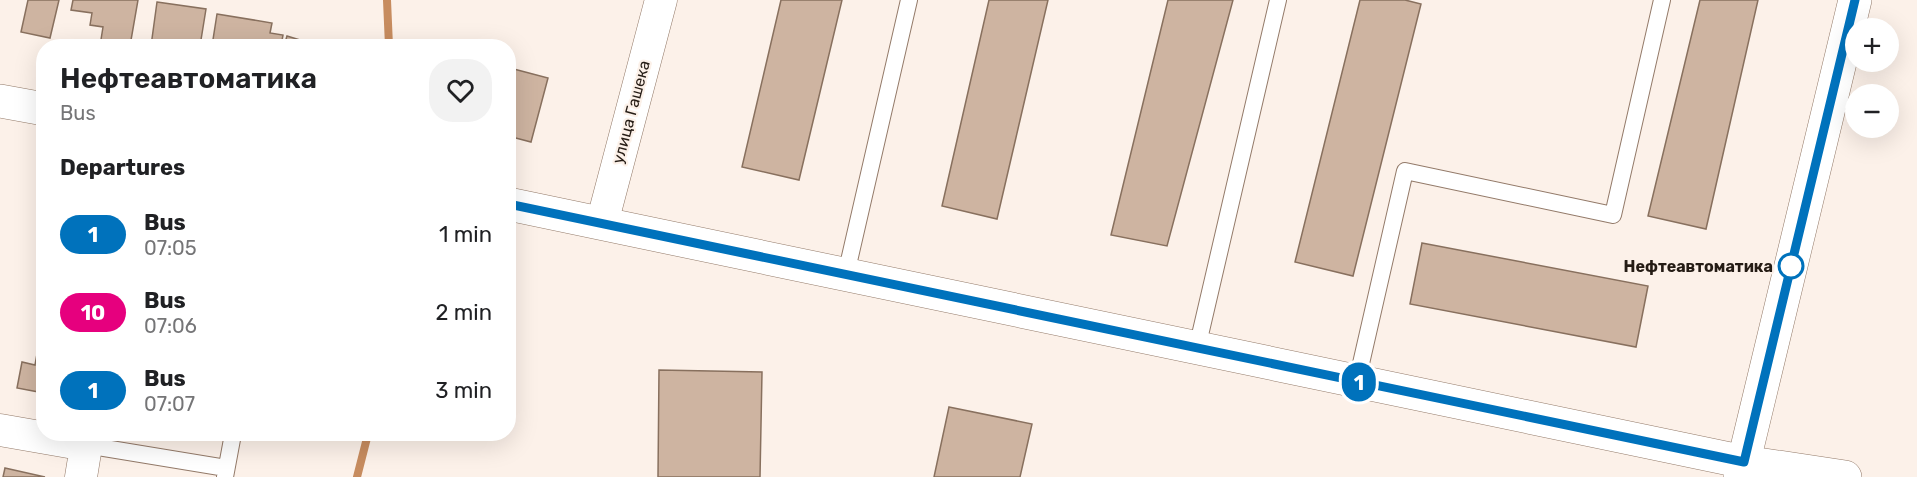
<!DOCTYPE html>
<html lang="en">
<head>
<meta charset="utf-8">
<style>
  body { margin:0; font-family:Rubik,sans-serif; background:#f2f2f2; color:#202124; height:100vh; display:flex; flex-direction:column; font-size:22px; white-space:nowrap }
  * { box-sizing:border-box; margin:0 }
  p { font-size:20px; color:#757577 }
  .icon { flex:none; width:33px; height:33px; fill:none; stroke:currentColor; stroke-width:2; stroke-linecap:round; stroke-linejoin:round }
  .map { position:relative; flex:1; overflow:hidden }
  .details { position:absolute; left:36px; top:39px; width:480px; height:402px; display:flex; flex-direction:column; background:#fff; border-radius:24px; box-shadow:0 6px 24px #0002 }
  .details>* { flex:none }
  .badge { padding:0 12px; border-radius:20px; font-size:21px; line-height:39px }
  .buttons { position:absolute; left:1845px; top:18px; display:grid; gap:12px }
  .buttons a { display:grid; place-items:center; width:54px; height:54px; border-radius:50%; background:#fff; box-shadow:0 6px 24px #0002; font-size:30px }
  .map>.badge { position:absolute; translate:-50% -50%; box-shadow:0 0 0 3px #fff }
  h2 { padding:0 24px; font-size:22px; line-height:54px }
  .round { display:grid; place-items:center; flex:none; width:63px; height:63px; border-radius:24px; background:#f2f2f2 }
  .head { display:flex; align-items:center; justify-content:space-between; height:102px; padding:0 24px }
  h1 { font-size:28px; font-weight:600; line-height:45px }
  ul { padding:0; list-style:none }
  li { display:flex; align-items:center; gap:18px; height:78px; padding:0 24px }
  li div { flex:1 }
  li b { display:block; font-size:22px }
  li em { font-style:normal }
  li .badge { min-width:66px; font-weight:700; text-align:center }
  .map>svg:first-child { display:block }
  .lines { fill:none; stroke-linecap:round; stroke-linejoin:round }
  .stream { stroke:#c78c5f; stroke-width:8 }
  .building { fill:#ceb4a1; stroke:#88705e; stroke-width:1.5 }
  .lane-casing { stroke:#937a69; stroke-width:18 }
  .street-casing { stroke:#937a69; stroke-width:33 }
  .secondary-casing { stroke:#937a69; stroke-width:34 }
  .lane { stroke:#fff; stroke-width:16 }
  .street { stroke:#fff; stroke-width:32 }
  .secondary { stroke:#fff; stroke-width:33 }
  .line-casing { stroke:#fff; stroke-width:14 }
  .line { stroke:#0072bc; stroke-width:9 }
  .stop-dot { fill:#fff; stroke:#0072bc; stroke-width:3 }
  .labels { text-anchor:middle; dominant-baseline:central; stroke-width:4.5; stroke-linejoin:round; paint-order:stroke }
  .street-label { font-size:16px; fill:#251c15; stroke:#fcf1e9 }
  .stop-label { font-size:16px; font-weight:bold; fill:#251c15; stroke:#fcf1e9; text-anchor:end }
</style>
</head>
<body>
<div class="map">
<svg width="1917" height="477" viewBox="0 0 1917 477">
  <rect width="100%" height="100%" fill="#fcf1e9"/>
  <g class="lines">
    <!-- stream -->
    <path class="stream" d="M387,0L389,46
      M357,477L368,434"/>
  </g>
  <!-- building -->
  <path class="building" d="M28,0H59L50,38L21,32Z
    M73,0H138L130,46H100L103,27L90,25L92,13L71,10Z
    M781,0H842L799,180L742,167Z
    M989,0H1048L997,219L942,206Z
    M1168,0H1233L1167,246L1111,235Z
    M1360,0H1405L1421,4L1353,276L1295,262Z
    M1700,0H1758L1706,229L1648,216Z
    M157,2L206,9L200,46H151Z
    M217,14L272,23L270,33L283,35L281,46H212Z
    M287,36L313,44L312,46H284Z
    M510,68L548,78L531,142L508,136Z
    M1422,243L1648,286L1636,347L1410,304Z
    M41,332L44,333V393L17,388L22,362L35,365Z
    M659,370L762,372L760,477H658Z
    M949,407L1032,424L1020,477H934Z
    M5,468L45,477H3Z"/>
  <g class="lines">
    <defs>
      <path id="lane" d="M846,274L909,0
        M1197,348L1278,0
        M1357,381L1405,171L1613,215L1662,0
        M86,445L226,468
        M225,477L233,434"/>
      <path id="street" d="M602,223L661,0
        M0,430L86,445
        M81,477L88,434"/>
      <path id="secondary" d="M0,101L44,109
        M508,204L1744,462L1845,477
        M1740,477L1855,0"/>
    </defs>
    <!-- lane casing -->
    <use href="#lane" class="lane-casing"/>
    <!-- street casing -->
    <use href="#street" class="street-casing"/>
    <!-- secondary casing -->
    <use href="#secondary" class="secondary-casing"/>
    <!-- lane -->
    <use href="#lane" class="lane"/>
    <!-- street -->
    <use href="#street" class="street"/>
    <!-- secondary -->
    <use href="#secondary" class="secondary"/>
  </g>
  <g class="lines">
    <defs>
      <path id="line" d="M508,204L1744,462L1855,0"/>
    </defs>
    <!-- line casing -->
    <use href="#line" class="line-casing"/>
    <!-- line -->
    <use href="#line" class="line"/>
  </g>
  <!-- markers -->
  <circle class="stop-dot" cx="1791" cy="266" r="12"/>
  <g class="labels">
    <!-- street labels -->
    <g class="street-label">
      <text transform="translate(631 112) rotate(-75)">улица Гашека</text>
    </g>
    <!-- stop labels -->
    <g class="stop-label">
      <text x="1773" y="266">Нефтеавтоматика</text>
    </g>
  </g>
</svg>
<div class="buttons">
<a>+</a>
<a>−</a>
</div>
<b class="badge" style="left:1359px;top:382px;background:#0072bc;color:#fff">1</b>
<section class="details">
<div class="head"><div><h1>Нефтеавтоматика</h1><p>Bus</p></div><a class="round"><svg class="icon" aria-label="heart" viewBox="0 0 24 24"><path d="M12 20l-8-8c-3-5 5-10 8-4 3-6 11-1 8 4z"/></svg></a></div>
<h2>Departures</h2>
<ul>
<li><span class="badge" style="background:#0072bc;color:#fff">1</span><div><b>Bus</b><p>07:05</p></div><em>1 min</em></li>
<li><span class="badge" style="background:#e6007e;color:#fff">10</span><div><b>Bus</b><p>07:06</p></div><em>2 min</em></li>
<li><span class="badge" style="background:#0072bc;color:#fff">1</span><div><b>Bus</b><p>07:07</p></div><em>3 min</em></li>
</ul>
</section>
</div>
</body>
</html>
